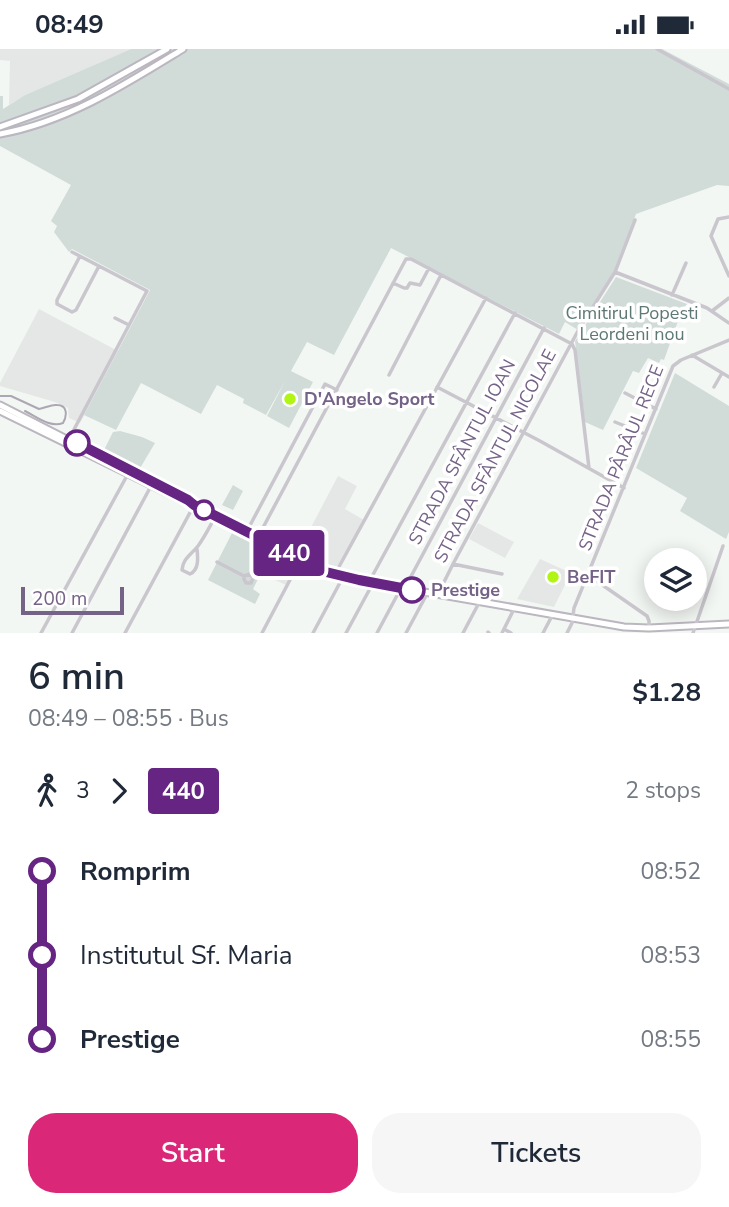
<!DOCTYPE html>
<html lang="en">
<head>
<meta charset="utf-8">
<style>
  body { margin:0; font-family:"Nunito Sans",sans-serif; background:#f6f6f7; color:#1f2937; height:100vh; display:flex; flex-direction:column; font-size:26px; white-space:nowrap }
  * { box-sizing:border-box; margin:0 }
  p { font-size:23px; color:#747a83 }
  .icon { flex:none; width:38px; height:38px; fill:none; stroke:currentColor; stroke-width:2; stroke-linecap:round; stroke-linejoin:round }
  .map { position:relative; height:584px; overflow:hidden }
  .sheet { display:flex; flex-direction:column; background:#fff; flex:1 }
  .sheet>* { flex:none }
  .badge { padding:0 14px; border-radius:5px; font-size:24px; line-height:46px }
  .buttons { position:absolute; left:644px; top:499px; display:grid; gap:14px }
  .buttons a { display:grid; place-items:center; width:63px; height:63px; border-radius:50%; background:#fff; box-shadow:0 4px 18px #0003; font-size:35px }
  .scale { position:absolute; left:21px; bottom:18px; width:103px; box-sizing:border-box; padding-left:7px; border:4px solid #756287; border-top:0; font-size:19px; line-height:24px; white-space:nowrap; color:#756287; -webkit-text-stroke:5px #fff; paint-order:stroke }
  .map>.badge { position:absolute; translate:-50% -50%; box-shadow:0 0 0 4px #fff }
  .legs { display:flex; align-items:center; gap:10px; height:77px; padding:0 28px; font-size:23px }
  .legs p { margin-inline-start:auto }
  .overview { display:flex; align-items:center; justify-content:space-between; height:119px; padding:0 28px }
  h1 { font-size:38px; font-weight:600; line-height:52px }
  .button { display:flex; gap:14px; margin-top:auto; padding:14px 28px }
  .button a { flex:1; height:80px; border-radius:28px; background:#db2777; color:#fff; font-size:28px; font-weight:600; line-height:80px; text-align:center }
  .button a+a { background:#f6f6f7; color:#1f2937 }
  ul { padding:0 28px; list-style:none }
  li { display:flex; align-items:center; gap:24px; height:84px; font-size:26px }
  li i { display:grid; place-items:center; width:10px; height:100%; margin:0 9px; background:currentColor }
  li i::after { content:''; width:18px; height:18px; margin:-9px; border:5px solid; border-radius:50%; background:#fff }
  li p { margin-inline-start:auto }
  li:first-child i { background:linear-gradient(#0000 50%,currentColor 0) }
  li:last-child i { background:linear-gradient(currentColor 50%,#0000 0) }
  .status { display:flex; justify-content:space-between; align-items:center; height:49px; padding:0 35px; background:#fff; direction:ltr }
  .status svg { height:19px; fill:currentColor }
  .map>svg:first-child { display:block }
  .built { fill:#e5e7e6 }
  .green { fill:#d1dcd9 }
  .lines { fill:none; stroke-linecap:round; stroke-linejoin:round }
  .major-casing { stroke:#bbb6bf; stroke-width:9 }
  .minor { stroke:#cac6cd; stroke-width:3.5 }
  .major { stroke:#fff; stroke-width:5 }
  .tram { stroke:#ada7b3; stroke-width:2 }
  .line-1-casing { stroke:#fff; stroke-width:16 }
  .line-1 { stroke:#662483; stroke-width:10 }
  .poi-dot { fill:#b1f514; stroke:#fff; stroke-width:2.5 }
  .stop-1-dot { fill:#fff; stroke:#662483; stroke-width:3.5 }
  .labels { text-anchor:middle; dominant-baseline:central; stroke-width:7; stroke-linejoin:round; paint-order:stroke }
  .park-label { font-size:18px; fill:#5e7975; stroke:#fff }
  .poi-label { font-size:18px; font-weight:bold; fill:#756287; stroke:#fff; text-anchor:start }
  .street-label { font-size:18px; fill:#756287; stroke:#fff }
  .stop-label { font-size:18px; font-weight:bold; fill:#756287; stroke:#fff; text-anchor:start }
</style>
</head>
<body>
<div class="status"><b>08:49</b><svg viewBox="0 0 49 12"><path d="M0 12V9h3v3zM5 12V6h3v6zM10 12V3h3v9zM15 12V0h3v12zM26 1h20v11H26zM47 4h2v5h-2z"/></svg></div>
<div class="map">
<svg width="729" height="584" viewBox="0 0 729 584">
  <rect width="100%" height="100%" fill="#f3f7f3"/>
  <!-- built -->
  <path class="built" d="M0,0H131L25,46L9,56L10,12L0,11Z
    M39,260L118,302L80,374L69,369L68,359L55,353L0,337V334Z
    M338,427L357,437L345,460L364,471L335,521L299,501Z
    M478,474L514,493L505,509L469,490Z
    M286,509L297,514L286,536L275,531Z
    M540,510L571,524L554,558L517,550Z"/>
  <!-- green -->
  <path class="green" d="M131,0H662L729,35V137L717,136L636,165L613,224L578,281L565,273L559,285L391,199L334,306L307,293L291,322L313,333L289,379L267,367L285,332L266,366L243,354L244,350L217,336L201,365L141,334L116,381L84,366L150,241L72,200L69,203L54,183L57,177L51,172L71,136L0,97V47H3V60L25,46Z
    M616,228L687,255L682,261L664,311L661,310L659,314L648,309L639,324L633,322L603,381L585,373L575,292Z
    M675,324L729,357V483L726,490L680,462L687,449L636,419Z
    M120,382L142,388L155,394L139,421L104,404V401L113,383Z
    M233,436L243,442L233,461L222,456Z
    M233,482L281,506L268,529L260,526L253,540L260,545L255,555L208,531Z"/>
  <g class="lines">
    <defs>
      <path id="major" d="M0,78L78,50L167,0
        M0,85C67,73 126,35 183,0
        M0,356L190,453
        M0,362L330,524L373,534L624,578L649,579L729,575"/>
    </defs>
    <!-- major casing -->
    <use href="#major" class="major-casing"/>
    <!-- minor -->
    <path class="minor" d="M657,0L729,40
      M729,168L718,170L711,187L729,227
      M80,207L57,251V255L72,263L76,261L99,217
      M615,223L707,259L729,274
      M393,234L404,239H407L410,234L420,236L429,219
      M672,246L686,214
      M712,262L729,249
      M115,269L129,276
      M572,295L575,301L589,419
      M692,306L729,328
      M389,326L441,226
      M437,338L540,392L624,439
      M714,338L722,324
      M625,344L656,360
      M615,373L645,385
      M69,390L147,242L72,203
      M247,482L325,335L337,341
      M258,488L406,210H411L572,295
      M197,500C198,509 199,521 190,525L182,521C183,509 191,506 198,497C204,489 209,479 214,470
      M217,513L244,527L250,525L253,529L251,534H246L244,530V527
      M453,515L502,525
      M335,525L486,249
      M588,526L647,567L649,572V579
      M369,533L515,264
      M406,540L408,533L544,279
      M438,545L453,515L579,280L615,223L635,171
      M504,580L511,584
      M488,583L489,584
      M41,584L129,423
      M72,584L151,437
      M125,584L193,458
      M262,584L301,510
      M313,584L343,528
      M346,584L373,534
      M377,584L401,539
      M406,584L428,543
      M463,584L480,552
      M502,584L515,558
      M543,584L553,565
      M567,584L572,574L574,559L673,317L681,311L729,291
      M693,584L723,497"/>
    <!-- major -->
    <use href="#major" class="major"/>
    <!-- tram -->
    <path class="tram" d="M0,347H11L39,360C45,359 52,355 57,356C68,356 67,367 63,374
      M25,362C37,368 50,379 63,374"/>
  </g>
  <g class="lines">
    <defs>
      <path id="line-1" d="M77,394L188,451L194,456L326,523L359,531L412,541"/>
    </defs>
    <!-- line-1 casing -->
    <use href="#line-1" class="line-1-casing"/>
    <!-- line-1 -->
    <use href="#line-1" class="line-1"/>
  </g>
  <!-- markers -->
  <g class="poi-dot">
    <circle cx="290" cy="350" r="7"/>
    <circle cx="553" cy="528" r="7"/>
  </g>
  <g class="stop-1-dot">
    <circle cx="77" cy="394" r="12"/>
    <circle cx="204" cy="461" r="9"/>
    <circle cx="412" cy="541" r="12"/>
  </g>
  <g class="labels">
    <!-- park labels -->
    <g class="park-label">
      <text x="632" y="264">Cimitirul Popesti<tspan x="632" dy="21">Leordeni nou</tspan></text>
    </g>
    <!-- poi labels -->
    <g class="poi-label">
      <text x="304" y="350">D'Angelo Sport</text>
      <text x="567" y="528">BeFIT</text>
    </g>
    <!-- street labels -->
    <g class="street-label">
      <text transform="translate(462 403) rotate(-62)">STRADA SFÂNTUL IOAN</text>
      <text transform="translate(495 407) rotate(-62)">STRADA SFÂNTUL NICOLAE</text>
      <text transform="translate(621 409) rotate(-68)">STRADA PÂRÂUL RECE</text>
    </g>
    <!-- stop labels -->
    <g class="stop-label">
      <text x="431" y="541">Prestige</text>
    </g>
  </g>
</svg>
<div class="buttons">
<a><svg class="icon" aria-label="layers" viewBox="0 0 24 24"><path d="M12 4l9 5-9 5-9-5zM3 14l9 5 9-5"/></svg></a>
</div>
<div class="scale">200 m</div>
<b class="badge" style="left:289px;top:504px;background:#662483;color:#fff">440</b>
</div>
<section class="sheet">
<div class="overview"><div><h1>6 min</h1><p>08:49 – 08:55 · Bus</p></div><b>$1.28</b></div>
<div class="legs"><svg class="icon" aria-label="walk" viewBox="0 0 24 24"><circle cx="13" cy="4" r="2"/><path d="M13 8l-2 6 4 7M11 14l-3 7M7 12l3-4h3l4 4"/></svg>3<svg class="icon" aria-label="forward" viewBox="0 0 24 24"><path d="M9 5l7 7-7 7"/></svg><b class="badge" style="background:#662483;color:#fff">440</b><p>2 stops</p></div>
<ul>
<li><i style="color:#662483"></i><b>Romprim</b><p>08:52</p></li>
<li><i style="color:#662483"></i><span>Institutul Sf. Maria</span><p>08:53</p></li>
<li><i style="color:#662483"></i><b>Prestige</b><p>08:55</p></li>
</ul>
<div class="button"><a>Start</a><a>Tickets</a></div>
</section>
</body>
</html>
